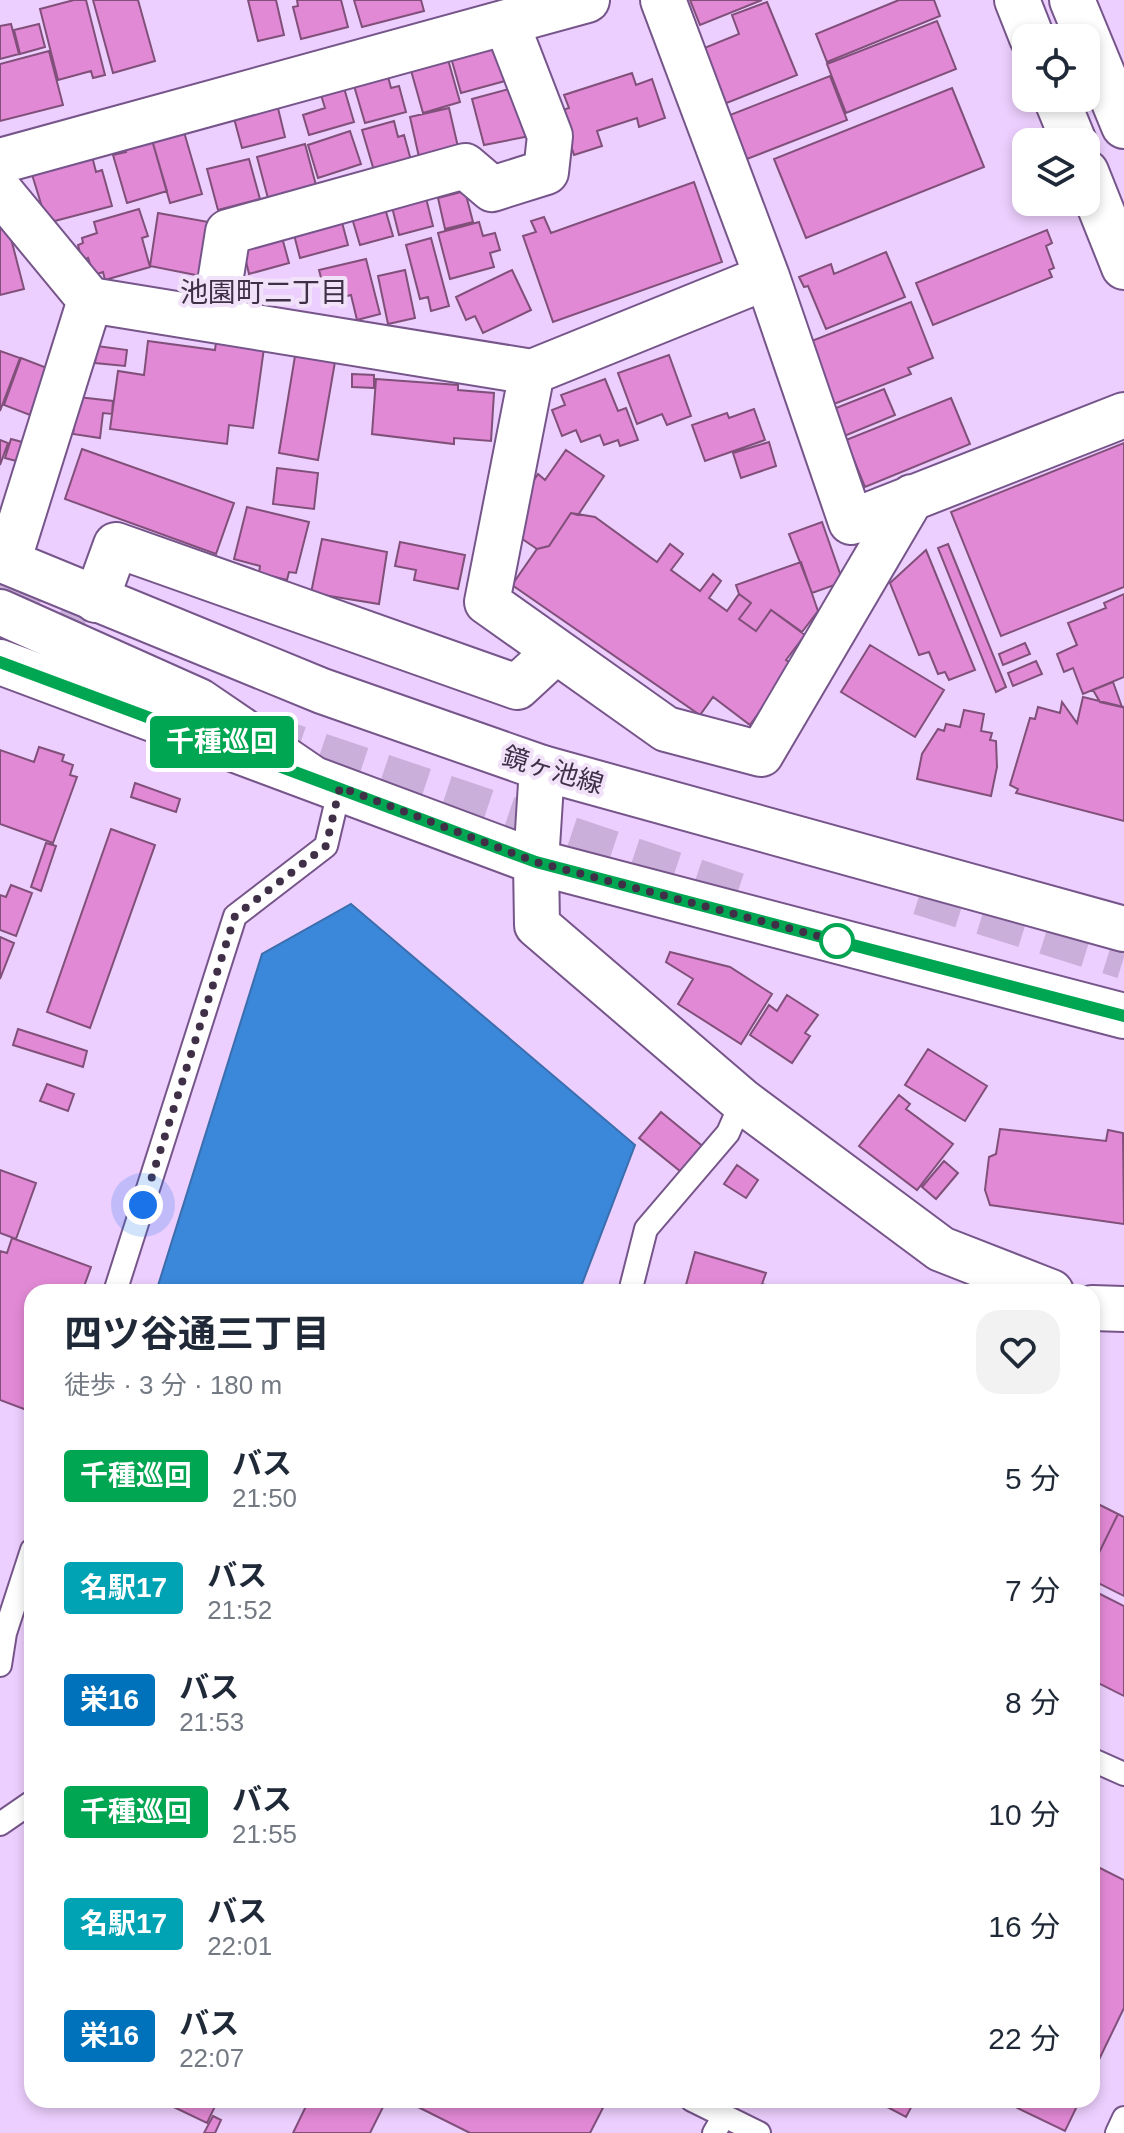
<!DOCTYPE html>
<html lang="ja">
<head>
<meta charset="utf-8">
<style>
  body { margin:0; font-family:Arial,"Noto Sans JP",sans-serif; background:#f2f2f3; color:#1f2937; height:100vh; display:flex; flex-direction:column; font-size:30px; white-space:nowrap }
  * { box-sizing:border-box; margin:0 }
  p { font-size:26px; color:#747a83 }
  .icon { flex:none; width:44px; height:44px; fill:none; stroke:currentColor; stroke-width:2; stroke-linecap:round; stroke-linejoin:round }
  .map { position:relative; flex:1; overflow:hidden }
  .side { position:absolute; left:24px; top:1284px; width:1076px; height:824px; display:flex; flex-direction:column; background:#fff; border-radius:24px; box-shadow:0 4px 12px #0003 }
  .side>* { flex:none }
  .badge { padding:0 16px; border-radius:6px; font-size:28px; line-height:52px }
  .tools { position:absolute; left:1012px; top:24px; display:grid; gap:16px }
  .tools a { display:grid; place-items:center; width:88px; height:88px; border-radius:16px; background:#fff; box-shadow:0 4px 12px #0003; font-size:40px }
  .you { position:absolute; width:40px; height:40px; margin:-20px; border:6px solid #fff; border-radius:50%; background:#1a73e8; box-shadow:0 0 0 12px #1a73e833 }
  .map>.badge { position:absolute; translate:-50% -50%; box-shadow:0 0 0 4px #fff }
  .round { display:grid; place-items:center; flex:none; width:84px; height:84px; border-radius:24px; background:#f2f2f3 }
  .summary { display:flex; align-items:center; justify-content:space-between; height:136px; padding:0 40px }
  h1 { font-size:38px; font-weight:700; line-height:60px }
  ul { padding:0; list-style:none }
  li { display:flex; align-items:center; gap:24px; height:112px; padding:0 40px }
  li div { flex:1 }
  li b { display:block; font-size:30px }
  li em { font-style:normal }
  li .badge { min-width:88px; font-weight:700; text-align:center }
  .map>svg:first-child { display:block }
  .water { fill:#3b88da; stroke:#3c6eae; stroke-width:2 }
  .building { fill:#e289d5; stroke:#81507a; stroke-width:2 }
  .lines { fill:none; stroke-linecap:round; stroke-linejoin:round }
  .motorway-tunnel { stroke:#c9afda; stroke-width:44; stroke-dasharray:44 22; stroke-linecap:butt }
  .service-casing { stroke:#76558a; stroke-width:26 }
  .minor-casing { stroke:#76558a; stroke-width:48 }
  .tertiary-casing { stroke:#76558a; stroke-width:48 }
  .motorway-casing { stroke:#76558a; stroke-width:48 }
  .service { stroke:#fff; stroke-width:22 }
  .minor { stroke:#fff; stroke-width:44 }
  .tertiary { stroke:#fff; stroke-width:44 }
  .motorway { stroke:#fff; stroke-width:44 }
  .line-casing { stroke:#fff; stroke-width:18 }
  .line { stroke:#00a651; stroke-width:12 }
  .walk { stroke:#3f3048; stroke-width:8; stroke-dasharray:0 14.4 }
  .stop-dot { fill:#fff; stroke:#00a651; stroke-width:4 }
  .labels { text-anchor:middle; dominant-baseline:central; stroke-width:8; stroke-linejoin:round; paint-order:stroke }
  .street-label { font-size:26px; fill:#3f3048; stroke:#f1e2fa }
  .neighbourhood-label { font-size:28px; fill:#3f3048; stroke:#f1e2fa }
</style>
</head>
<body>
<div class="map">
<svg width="1124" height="2133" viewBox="0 0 1124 2133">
  <rect width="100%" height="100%" fill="#eccffe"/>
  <!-- water -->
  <path class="water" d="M351,904L635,1145L579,1292H156L262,954Z"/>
  <!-- building -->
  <path class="building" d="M74,0H86L105,75L93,78L91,71L58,80L40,9Z
    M93,0H138L155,61L113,73Z
    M248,0H276L284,35L258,41Z
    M297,0H341L348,27L301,39L293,7L298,6Z
    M354,0H421L424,11L362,27Z
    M690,0H762L700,25Z
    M899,0H934L940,16L827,62L816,34Z
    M767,2L797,75L719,106L697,51L739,34L732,15Z
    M937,21L956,69L846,113L827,64Z
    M11,24L19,54L0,59V26Z
    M39,24L45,47L20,54L14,30Z
    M494,42L505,81L461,93L450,54Z
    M49,51L63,105L0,121V64Z
    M447,56L460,102L423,113L410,67Z
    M386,69L391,88L399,86L406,112L365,123L352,79Z
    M632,73L636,85L652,79L665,118L639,127L637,118L597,131L602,146L574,155L560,111L569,108L564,95Z
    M830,76L847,120L747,159L730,115Z
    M344,88L354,122L309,135L303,115L325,108L321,95Z
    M513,88L530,136L484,145L472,99Z
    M952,88L984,167L806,238L774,159Z
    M276,100L285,137L242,148L232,111Z
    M449,108L458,147L419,157L410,117Z
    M394,121L398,137L404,135L412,164L375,174L362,130Z
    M350,131L361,164L318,178L308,145Z
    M184,132L202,194L170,203L152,140Z
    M122,140H152L167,191L127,203L113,155L126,152Z
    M305,144L317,189L269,202L257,157Z
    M91,152L96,172L102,170L112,206L47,223L30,168Z
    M249,159L260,199L218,210L207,169Z
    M694,182L722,262L553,322L523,236L536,232L531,221L544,217L551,233Z
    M465,191L473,222L445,229L438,198Z
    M425,194L433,226L399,235L391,203Z
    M382,198L393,236L360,245L349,208Z
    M139,209L148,236L142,238L150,267L105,280L103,272L94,275L88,258L82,261L78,245L83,243L82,238L97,233L94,222Z
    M339,211L348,245L300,258L291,223Z
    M158,213L214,223L206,277L150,266Z
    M479,222L483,236L495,233L500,250L490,253L494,267L450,279L438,233Z
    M7,223L24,289L0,295V225Z
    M280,230L289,263L249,274L241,240Z
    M1047,230L1052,243L1046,246L1054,268L1049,270L1052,277L933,325L916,283Z
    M431,238L449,306L431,311L428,297L420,299L406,245Z
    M886,252L905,297L826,329L808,286L804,287L799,277L831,264L834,274Z
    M366,259L380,314L357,320L351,295L327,301L319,270Z
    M405,270L415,318L388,324L378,276Z
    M512,270L531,310L483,333L475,316L466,320L456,297Z
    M911,302L933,358L908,368L911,374L834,404L809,342Z
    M148,341L215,350L216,342L264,348L253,428L229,425L227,444L110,429L118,371L144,375Z
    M97,346L127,350L125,366L95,363Z
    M296,350L336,356L318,460L279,453Z
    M0,351L20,358L0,411Z
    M669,355L691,416L667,425L662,414L637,424L618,373Z
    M21,358L47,368L30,415L4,405Z
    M352,374L374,375V388L352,387Z
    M376,379L458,385V390L494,393L491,441L454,438V444L372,434Z
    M605,379L618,411L626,408L638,440L620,446L618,440L604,445L600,435L581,442L576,430L562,436L552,410L565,405L561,395Z
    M884,389L895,415L842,437L831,410Z
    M78,397L113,401L112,414L103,413L100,438L73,434Z
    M951,398L970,444L865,487L846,440Z
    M754,409L765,440L705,461L692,425L727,413L729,418Z
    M11,439L26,443L20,462L5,458Z
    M0,440L8,443L0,465Z
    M769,442L776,466L741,478L733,453Z
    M1124,443V587L1001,636L951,512Z
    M82,449L234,503L216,554L65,499Z
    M566,450L604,476L578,515L571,513L549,546L537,549L515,534L521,499L538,474L545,480Z
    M277,468L318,473L314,509L273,504Z
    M247,507L309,522L296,573L289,572L287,580L259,573L260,566L234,559Z
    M571,513L595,517L657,562L670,544L683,554L671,570L700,591L713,574L721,581L709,598L727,611L739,594L751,603L739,619L756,631L771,610L805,635L786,660L793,665L750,725L713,697L700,715L512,585L537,549L549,546Z
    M822,522L843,582L812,593L789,534Z
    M322,539L387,552L379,604L311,593Z
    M400,542L465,555L458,589L414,580L416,570L395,566Z
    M948,544L1006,687L996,692L938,548Z
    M926,550L975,670L949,680L945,672L938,674L929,652L919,655L890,583Z
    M801,562L818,611L802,632L771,610L756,631L739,619L751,603L739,594L736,585Z
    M1124,594V677L1083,694L1073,668L1064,672L1057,654L1077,645L1068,623L1106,608L1104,603Z
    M1025,643L1030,654L1003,665L999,654Z
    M870,645L944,690L915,737L841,692Z
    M1036,661L1042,674L1013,686L1008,673Z
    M1113,682L1122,707L1100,702L1093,690Z
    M1083,697L1124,707V821L1016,793L1018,789L1010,785L1030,718L1035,719L1038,707L1060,713L1062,702L1077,723Z
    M964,710L984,714L981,731L992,733L990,740L996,741L997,767L991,796L917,779L922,754L938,729L944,731L946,724L960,727Z
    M39,747L64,755L62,761L73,765L70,775L77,777L53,843L0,824V750L34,762Z
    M135,783L180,799L176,812L131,797Z
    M111,829L155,845L90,1028L47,1012Z
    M46,843L56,846L41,891L31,887Z
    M11,885L32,893L16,936L0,930V895L6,897Z
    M0,937L14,943L0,979Z
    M670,952L730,967L772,994L741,1044L678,1004L693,979L666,962Z
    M787,995L818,1015L805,1033L810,1036L792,1063L750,1035L769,1005L777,1011Z
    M18,1029L87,1051L83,1067L13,1045Z
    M928,1049L987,1086L965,1121L905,1085Z
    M47,1084L74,1094L68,1111L40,1101Z
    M899,1095L910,1104L906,1109L953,1144L917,1190L859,1146Z
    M661,1112L706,1149L685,1175L639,1138Z
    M1000,1129L1106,1141L1108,1130L1123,1133L1124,1224L990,1205L985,1190L989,1157L996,1154Z
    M944,1161L958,1173L936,1199L922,1187Z
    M737,1165L758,1180L746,1198L724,1184Z
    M0,1170L36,1183L16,1239L0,1233Z
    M12,1238L91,1267L82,1292H32V1412L0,1400V1251L7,1253Z
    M695,1252L766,1273L762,1284L789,1292H684Z
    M1092,1501L1118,1514L1092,1567Z
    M1118,1514L1124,1517V1596L1092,1580V1567Z
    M1092,1590L1124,1606V1696L1092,1680Z
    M1092,1864L1124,1880V2008L1092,2074Z
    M159,2100H218L207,2123Z
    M309,2100H370L383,2107L370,2133H293Z
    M404,2100H607L590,2133H470Z
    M874,2100H915L906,2117Z
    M1001,2100H1080L1065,2131Z
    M213,2116L221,2120L215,2133H204Z"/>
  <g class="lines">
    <!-- motorway-tunnel -->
    <path class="motorway-tunnel" d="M0,585L88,616
      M257,734L753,900
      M920,893L1124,957"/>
    <defs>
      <path id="service" d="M115,1292L235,916L326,846L340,787
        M630,1292L646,1229L728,1133L742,1101
        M0,1665L5,1633L32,1550
        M1092,1765L1095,1761L1124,1774
        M0,1824L32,1802
        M692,2100L759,2133
        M714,2133L724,2116
        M1117,2133L1124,2118"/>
      <path id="minor" d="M663,0L767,277L851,522L1124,415
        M0,161L587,0
        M0,191L90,300L8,562
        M90,300L532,372L767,277
        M214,320L228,232L465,166L492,189L546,172L550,136L506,22
        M532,372L487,602L666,729L761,754L912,497
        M96,600L116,545L517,687L556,651
        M542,768L536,862L537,925L742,1101L941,1249L1051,1292
        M1092,1308L1124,1309"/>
      <path id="tertiary" d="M1017,0L1032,38
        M1072,0L1124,126
        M1056,98L1074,142
        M1086,172L1124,267
        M0,559L322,691L542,768L1124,929
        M0,662L536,862L1124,1016"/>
      <path id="motorway" d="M0,612L199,701L309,776"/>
    </defs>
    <!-- service casing -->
    <use href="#service" class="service-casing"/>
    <!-- minor casing -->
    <use href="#minor" class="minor-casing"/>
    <!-- tertiary casing -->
    <use href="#tertiary" class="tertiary-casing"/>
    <!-- motorway casing -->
    <use href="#motorway" class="motorway-casing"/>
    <!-- service -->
    <use href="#service" class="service"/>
    <!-- minor -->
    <use href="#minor" class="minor"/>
    <!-- tertiary -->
    <use href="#tertiary" class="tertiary"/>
    <!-- motorway -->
    <use href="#motorway" class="motorway"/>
  </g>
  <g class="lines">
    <defs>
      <path id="line" d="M0,662L536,862L1124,1016"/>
    </defs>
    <!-- line casing -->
    <use href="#line" class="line-casing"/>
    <!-- line -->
    <use href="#line" class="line"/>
    <!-- walk -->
    <path class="walk" d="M143,1205L235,916L326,846L340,787L536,862L849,944L837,941"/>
  </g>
  <!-- markers -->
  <circle class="stop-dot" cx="837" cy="941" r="16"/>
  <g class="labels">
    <!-- street labels -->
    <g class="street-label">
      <text transform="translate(553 770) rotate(17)">鏡ヶ池線</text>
    </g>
    <!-- neighbourhood labels -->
    <g class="neighbourhood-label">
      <text x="264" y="292">池園町二丁目</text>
    </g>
  </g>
</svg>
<div class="tools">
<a><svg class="icon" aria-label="locate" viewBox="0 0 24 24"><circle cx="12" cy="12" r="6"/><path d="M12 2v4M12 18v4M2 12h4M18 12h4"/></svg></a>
<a><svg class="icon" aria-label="layers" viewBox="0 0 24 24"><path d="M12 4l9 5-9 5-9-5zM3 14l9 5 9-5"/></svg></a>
</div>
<div class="you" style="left:143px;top:1205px"></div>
<b class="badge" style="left:222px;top:742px;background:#00a651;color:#fff">千種巡回</b>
<section class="side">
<div class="summary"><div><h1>四ツ谷通三丁目</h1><p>徒歩 · 3 分 · 180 m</p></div><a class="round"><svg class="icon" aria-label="heart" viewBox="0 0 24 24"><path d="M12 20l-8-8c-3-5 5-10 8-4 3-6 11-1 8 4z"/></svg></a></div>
<ul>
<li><span class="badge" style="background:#00a651;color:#fff">千種巡回</span><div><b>バス</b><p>21:50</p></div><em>5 分</em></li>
<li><span class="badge" style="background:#00a3b4;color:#fff">名駅17</span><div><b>バス</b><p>21:52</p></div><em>7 分</em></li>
<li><span class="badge" style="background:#0072bc;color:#fff">栄16</span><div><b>バス</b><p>21:53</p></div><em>8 分</em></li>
<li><span class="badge" style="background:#00a651;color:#fff">千種巡回</span><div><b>バス</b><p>21:55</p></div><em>10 分</em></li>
<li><span class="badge" style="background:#00a3b4;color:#fff">名駅17</span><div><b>バス</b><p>22:01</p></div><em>16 分</em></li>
<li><span class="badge" style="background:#0072bc;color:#fff">栄16</span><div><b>バス</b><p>22:07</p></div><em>22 分</em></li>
</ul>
</section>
</div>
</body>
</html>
